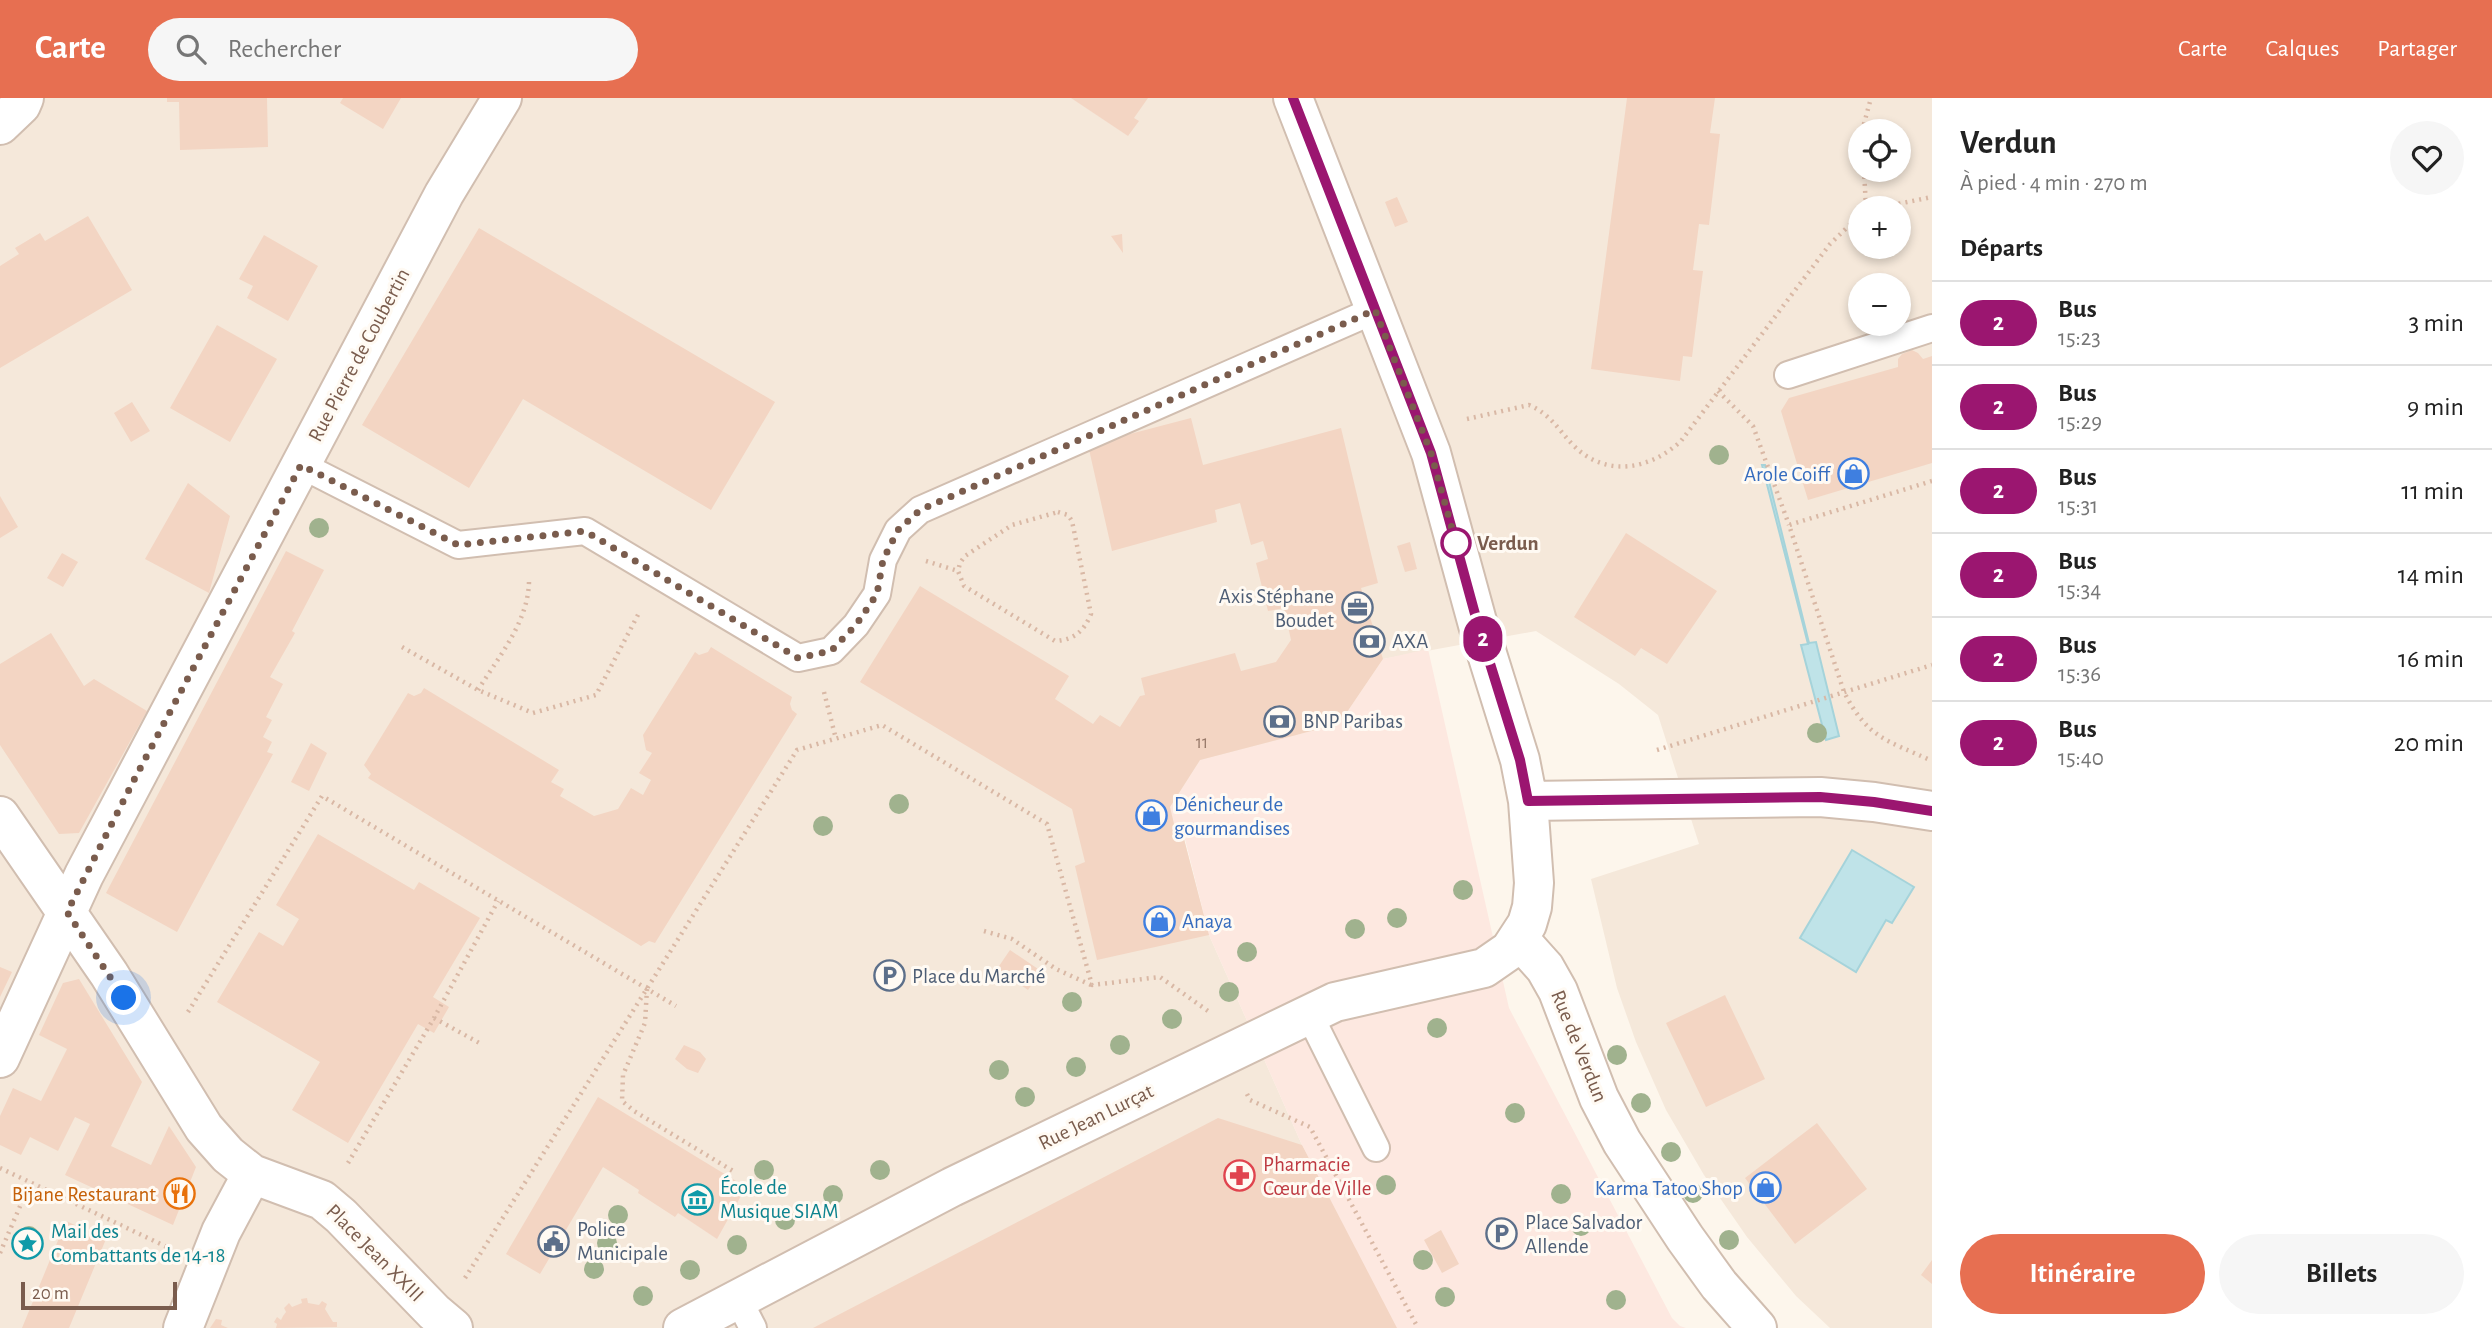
<!DOCTYPE html>
<html lang="fr">
<head>
<meta charset="utf-8">
<style>
  body { margin:0; font-family:"Alegreya Sans",sans-serif; background:#f6f6f6; color:#222; height:100vh; display:flex; flex-direction:column; font-size:26px; white-space:nowrap }
  * { box-sizing:border-box; margin:0 }
  p { font-size:23px; color:#767676 }
  .icon { flex:none; width:38px; height:38px; fill:none; stroke:currentColor; stroke-width:2; stroke-linecap:round; stroke-linejoin:round }
  .map { position:relative; flex:1; overflow:hidden }
  .side { display:flex; flex-direction:column; background:#fff; width:560px }
  .side>* { flex:none }
  .badge { padding:0 14px; border-radius:23px; font-size:24px; line-height:46px }
  .fabs { position:absolute; left:1848px; top:21px; display:grid; gap:14px }
  .fabs a { display:grid; place-items:center; width:63px; height:63px; border-radius:50%; background:#fff; box-shadow:0 4px 10px #0003; font-size:35px }
  .scale { position:absolute; left:21px; bottom:18px; width:156px; box-sizing:border-box; padding-left:7px; border:4px solid #7a5c4d; border-top:0; font-size:19px; line-height:24px; white-space:nowrap; color:#7a5c4d; -webkit-text-stroke:5px #fffaf3; paint-order:stroke }
  .you { position:absolute; width:35px; height:35px; margin:-18px; border:5px solid #fff; border-radius:50%; background:#1a73e8; box-shadow:0 0 0 10px #1a73e833 }
  .map>.badge { position:absolute; translate:-50% -50%; box-shadow:0 0 0 4px #fff }
  h2 { padding:0 28px; font-size:26px; line-height:63px }
  .round { display:grid; place-items:center; flex:none; width:74px; height:74px; border-radius:37px; background:#f6f6f6 }
  .head { display:flex; align-items:center; justify-content:space-between; height:119px; padding:0 28px }
  h1 { font-size:33px; font-weight:700; line-height:52px }
  .cta { display:flex; gap:14px; margin-top:auto; padding:14px 28px }
  .cta a { flex:1; height:80px; border-radius:42px; background:#e76f51; color:#fff; font-size:28px; font-weight:700; line-height:80px; text-align:center }
  .cta a+a { background:#f6f6f6; color:#222 }
  ul { padding:0; list-style:none }
  li { display:flex; align-items:center; gap:21px; height:84px; padding:0 28px; border-top:2px solid #e0e0e0 }
  li div { flex:1 }
  li b { display:block; font-size:26px }
  li em { font-style:normal }
  li .badge { min-width:77px; font-weight:700; text-align:center }
  header { display:flex; align-items:center; gap:42px; box-sizing:border-box; height:98px; padding:0 35px; background:#e76f51; color:#fff }
  header strong { font-size:33px }
  nav { display:flex; gap:38px; margin-inline-start:auto; font-size:24px }
  .search { width:490px; height:63px; background:#f6f6f6; display:flex; align-items:center; gap:18px; box-sizing:border-box; padding:0 24px; border-radius:38px; color:#767676; font-size:26px }
  main { display:flex; flex:1; min-height:0 }
  .map>svg:first-child { display:block }
  .residential { fill:#f5e8da; fill-rule:evenodd }
  .commercial { fill:#fde8e0 }
  .water { fill:#bfe3e8; stroke:#a5d3da; stroke-width:2 }
  .building { fill:#f3d5c3 }
  .lines { fill:none; stroke-linecap:round; stroke-linejoin:round }
  .lane-casing { stroke:#d1beb0; stroke-width:30 }
  .street-casing { stroke:#d1beb0; stroke-width:42 }
  .path { stroke:#d9b8a5; stroke-width:4.5; stroke-dasharray:2 5; stroke-linecap:butt }
  .lane { stroke:#fff; stroke-width:26 }
  .street { stroke:#fff; stroke-width:38 }
  .tree { fill:#a0b28e }
  .line-casing { stroke:#fff; stroke-width:16 }
  .line { stroke:#9b1670; stroke-width:10 }
  .walk { stroke:#7a5c4d; stroke-width:7; stroke-dasharray:0 12.6 }
  .stop-dot { fill:#fff; stroke:#9b1670; stroke-width:3.5 }
  .labels { text-anchor:middle; dominant-baseline:central; stroke-width:6; stroke-linejoin:round; paint-order:stroke }
  .number-label { font-size:18px; fill:#987a6a }
  .street-label { font-size:21px; fill:#7a5c4d; stroke:#fffaf3 }
  .shop-label { font-size:21px; fill:#366cbe; stroke:#fffaf3; text-anchor:end }
  .stop-label { font-size:21px; font-weight:bold; fill:#7a5c4d; stroke:#fffaf3; text-anchor:start }
  .service-label { font-size:21px; fill:#4e5e75; stroke:#fffaf3; text-anchor:start }
  .health-label { font-size:21px; fill:#be3a42; stroke:#fffaf3; text-anchor:start }
  .culture-label { font-size:21px; fill:#0d838f; stroke:#fffaf3; text-anchor:start }
  .food-label { font-size:21px; fill:#c56008; stroke:#fffaf3; text-anchor:end }
</style>
</head>
<body>
<header>
<strong>Carte</strong>
<div class="search"><svg class="icon" aria-label="search" viewBox="0 0 24 24"><circle cx="10" cy="10" r="6"/><path d="M15 15l6 6"/></svg>Rechercher</div>
<nav><a>Carte</a><a>Calques</a><a>Partager</a></nav>
</header>
<main>
<div class="map">
<svg width="1932" height="1230" viewBox="0 0 1932 1230">
  <rect width="100%" height="100%" fill="#fdf6ec"/>
  <!-- residential -->
  <path class="residential" d="M0,0H1932V1230H1830L1796,1198L1747,1139L1704,1077L1666,1012L1636,944L1617,890L1591,781L1699,746L1658,617L1619,586L1536,533L1383,561L1178,743L1184,741L1209,837L1302,1047L1357,1154L1012,1230H0ZM1860,33H1899V72H1860ZM1860,110H1899V149H1860ZM1860,187H1899V226H1860Z"/>
  <!-- commercial -->
  <path class="commercial" d="M1428,551L1509,910L1672,1220L1680,1228L1686,1230H1012L1357,1154L1302,1047L1209,837L1185,741L1178,743L1170,709L1200,662L1339,626L1383,561Z"/>
  <!-- water -->
  <path class="water" d="M1762,367H1765L1809,545L1816,544L1839,638L1826,642L1801,547L1808,546Z
    M1852,752L1914,789L1892,825L1886,822L1856,874L1800,840Z"/>
  <!-- building -->
  <path class="building" d="M167,0H267L268,49L180,52L179,4H167Z
    M343,0H401L383,31L340,5Z
    M1071,0H1148L1134,20L1139,23L1128,38Z
    M1627,0H1715L1710,35L1720,36L1709,127L1699,126L1693,172L1703,173L1692,259L1683,258L1680,283L1591,271Z
    M1397,99L1408,124L1395,129L1385,104Z
    M88,118L132,192L0,270V168L19,156L15,150L40,135L45,143Z
    M479,130L775,304L711,412L523,301L469,390L362,327Z
    M1122,136L1123,155L1111,138Z
    M264,137L318,168L288,223L247,200L253,188L239,181Z
    M217,227L277,261L230,344L170,310Z
    M1912,252L1918,255L1923,261L1932,258V365L1808,402L1781,313L1789,300L1898,269V261L1902,256Z
    M132,304L150,333L131,344L114,315Z
    M1191,320L1203,367L1341,330L1378,485L1361,490L1383,561L1339,626L1200,662L1170,709L1178,743L1184,741L1209,837L1097,862L1075,768L1085,764L1072,711L860,584L920,488L1069,578L1055,601L1093,626L1100,617L1120,629L1140,598L1145,597L1141,580L1235,555L1241,573L1276,564L1291,542L1284,510L1268,513L1256,465L1268,461L1263,443L1251,447L1240,405L1215,412L1217,424L1112,453L1088,347Z
    M188,385L230,418L209,495L145,461Z
    M0,398L18,429L0,440Z
    M1626,435L1717,493L1667,566L1641,550L1635,558L1574,519Z
    M1410,444L1417,471L1405,474L1397,448Z
    M286,453L324,472L292,533L295,535L270,579L283,586L266,619L272,622L263,639L272,644L267,654L273,656L177,834L106,795Z
    M62,455L78,464L63,489L47,480Z
    M51,535L84,588L94,581L147,613L79,735L59,736L0,647V566Z
    M711,549L792,599L790,606L792,612L797,616L655,845L649,843L641,848L368,680L371,676L364,667L408,595L414,598L421,595L424,590L559,672L551,684L564,691L560,698L594,718L618,711L631,690L643,697L651,682L639,675L652,655L646,652L643,637L695,554L699,557L708,554Z
    M311,645L327,655L309,693L291,684Z
    M318,736L414,792L419,784L480,820L433,899L449,909L434,935L418,926L348,1045L292,1012L320,964L217,904L259,834L283,848L299,821L276,807Z
    M1010,852L1041,873L1028,892L997,871Z
    M0,869L12,874L0,899Z
    M79,881L142,984L111,1048L151,1067L169,1028L196,1069L173,1127L65,1077L90,1026L75,1019L58,1053L30,1039L21,1057L0,1047V1018L13,990L41,1003L67,951L39,937L63,885Z
    M1725,897L1765,981L1706,1009L1666,925Z
    M684,947L700,954L706,961L698,975L687,971L675,961Z
    M598,999L746,1089L717,1141L678,1115L675,1119L638,1095L639,1092L603,1069L540,1176L506,1156Z
    M1218,1020L1302,1047L1397,1230H813Z
    M1817,1025L1867,1091L1795,1146L1745,1080Z
    M66,1123L106,1141L69,1230H22Z
    M1441,1132L1459,1166L1442,1175L1424,1142Z
    M1932,1162V1186L1921,1177Z
    M307,1200L308,1205L319,1207L322,1203L327,1206L325,1211L333,1224H337V1229L276,1230L277,1226L274,1224L277,1219L281,1222L283,1218L286,1214L284,1210L289,1205L292,1209L302,1205L301,1201Z
    M216,1221L222,1222L221,1227L228,1230H210Z"/>
  <g class="lines">
    <defs>
      <path id="lane" d="M1788,277L1932,230
        M301,367L458,447L585,433L798,560L831,553L856,527L877,496L883,462L898,432L920,412L1375,212
        M1309,916L1376,1050
        M738,1201L753,1230"/>
      <path id="street" d="M0,27L21,7L24,0
        M1528,703L1820,699L1874,704L1932,713
        M0,718L109,876L204,1030L228,1057L252,1076L322,1102L341,1118L434,1214L453,1230
        M1519,841L1545,870L1558,893L1599,1000L1622,1044L1685,1140L1719,1187L1757,1230
        M0,960L84,777L444,96L502,0
        M183,1230L221,1134L252,1076
        M683,1230L952,1089L1335,904L1484,870L1510,852L1527,826L1532,809L1534,785L1528,703L1520,662L1478,527L1431,355L1293,0"/>
    </defs>
    <!-- lane casing -->
    <use href="#lane" class="lane-casing"/>
    <!-- street casing -->
    <use href="#street" class="street-casing"/>
    <!-- path -->
    <path class="path" d="M1862,33L1871,0
      M1864,72L1866,110
      M1878,110L1932,99
      M1718,293L1753,328L1789,427
      M1467,321L1529,307C1550,316 1558,331 1573,347C1605,380 1650,372 1681,343L1830,146L1860,117
      M1932,383L1789,427L1844,594C1868,641 1887,642 1932,663
      M1058,414L1068,417L1072,423L1091,516C1084,533 1074,542 1055,543L964,488L958,473L960,465L965,458L1012,427Z
      M926,463L958,473
      M402,549L478,592L533,615L596,597L640,513
      M478,592C499,558 530,522 529,480
      M824,594L836,641
      M1657,652L1932,567
      M984,833L1012,841L1056,871L1091,887
      M647,891L645,925L623,977L622,1003L634,1013L733,1073
      M188,914L322,698L676,908
      M434,920L483,947
      M1247,996L1250,1002L1310,1029L1418,1230
      M348,1065L434,920L498,803
      M0,1070L167,1149
      M0,1155L30,1085
      M465,1180L797,652L882,627L1047,726L1092,887L1160,879L1208,913"/>
    <!-- lane -->
    <use href="#lane" class="lane"/>
    <!-- street -->
    <use href="#street" class="street"/>
  </g>
  <!-- trees -->
  <g class="tree">
    <circle cx="1719" cy="357" r="10"/>
    <circle cx="319" cy="430" r="10"/>
    <circle cx="1817" cy="635" r="10"/>
    <circle cx="899" cy="706" r="10"/>
    <circle cx="823" cy="728" r="10"/>
    <circle cx="1463" cy="792" r="10"/>
    <circle cx="1397" cy="820" r="10"/>
    <circle cx="1355" cy="831" r="10"/>
    <circle cx="1247" cy="854" r="10"/>
    <circle cx="1229" cy="894" r="10"/>
    <circle cx="1072" cy="904" r="10"/>
    <circle cx="1172" cy="921" r="10"/>
    <circle cx="1437" cy="930" r="10"/>
    <circle cx="1120" cy="947" r="10"/>
    <circle cx="1617" cy="957" r="10"/>
    <circle cx="1076" cy="969" r="10"/>
    <circle cx="999" cy="972" r="10"/>
    <circle cx="1025" cy="999" r="10"/>
    <circle cx="1641" cy="1005" r="10"/>
    <circle cx="1515" cy="1015" r="10"/>
    <circle cx="1671" cy="1054" r="10"/>
    <circle cx="764" cy="1072" r="10"/>
    <circle cx="880" cy="1072" r="10"/>
    <circle cx="1386" cy="1087" r="10"/>
    <circle cx="1693" cy="1095" r="10"/>
    <circle cx="1561" cy="1096" r="10"/>
    <circle cx="833" cy="1097" r="10"/>
    <circle cx="618" cy="1117" r="10"/>
    <circle cx="785" cy="1122" r="10"/>
    <circle cx="1581" cy="1128" r="10"/>
    <circle cx="29" cy="1138" r="10"/>
    <circle cx="1729" cy="1142" r="10"/>
    <circle cx="607" cy="1145" r="10"/>
    <circle cx="737" cy="1147" r="10"/>
    <circle cx="1423" cy="1162" r="10"/>
    <circle cx="594" cy="1171" r="10"/>
    <circle cx="690" cy="1172" r="10"/>
    <circle cx="643" cy="1198" r="10"/>
    <circle cx="1445" cy="1199" r="10"/>
    <circle cx="1616" cy="1202" r="10"/>
  </g>
  <g class="lines">
    <defs>
      <path id="line" d="M1293,0L1431,355L1478,527L1520,662L1528,703L1820,699L1874,704L1932,713"/>
    </defs>
    <!-- line casing -->
    <use href="#line" class="line-casing"/>
    <!-- line -->
    <use href="#line" class="line"/>
    <!-- walk -->
    <path class="walk" d="M124,900L67,814L135,680L301,367L458,447L585,433L798,560L831,553L856,527L877,496L883,462L898,432L920,412L1375,212L1431,355L1456,445"/>
  </g>
  <!-- icons -->
  <defs>
    <symbol id="shop-ring" viewBox="-11 -11 22 22"><circle r="9.5" fill="#fffaf3" stroke="#3f7fe0" stroke-width="1.5"/><path d="M-5-2.5h2.3a2.7 3.5 0 0 1 5.4 0H5L5.5 6h-11ZM-1.5-2.5h3a1.5 2.3 0 0 0-3 0Z" fill="#3f7fe0"/></symbol>
    <symbol id="office-ring" viewBox="-11 -11 22 22"><circle r="9.5" fill="#fffaf3" stroke="#5c6f8a" stroke-width="1.5"/><path d="M-6-3h4V-5.5h4V-3h4V5H-6ZM-1-4.5V-3h2v-1.5ZM-6 0V1H6V0Z" fill="#5c6f8a"/></symbol>
    <symbol id="bank-ring" viewBox="-11 -11 22 22"><circle r="9.5" fill="#fffaf3" stroke="#5c6f8a" stroke-width="1.5"/><path d="M-6-4H6V4H-6ZM0-2.3a2.3 2.3 0 1 0 0 4.6a2.3 2.3 0 1 0 0-4.6Z" fill="#5c6f8a"/></symbol>
    <symbol id="parking-ring" viewBox="-11 -11 22 22"><circle r="9.5" fill="#fffaf3" stroke="#5c6f8a" stroke-width="1.5"/><path d="M-3.5-5.5H1a3.5 3.5 0 0 1 0 7H-1V5.5H-3.5ZM-1-3.4V-.6H.8a1.4 1.4 0 0 0 0-2.8Z" fill="#5c6f8a"/></symbol>
    <symbol id="pharmacy-ring" viewBox="-11 -11 22 22"><circle r="9.5" fill="#fffaf3" stroke="#e0444e" stroke-width="1.5"/><path d="M-2-6h4v4h4v4h-4v4h-4v-4h-4v-4h4Z" fill="#e0444e"/></symbol>
    <symbol id="restaurant-ring" viewBox="-11 -11 22 22"><circle r="9.5" fill="#fffaf3" stroke="#e8710a" stroke-width="1.5"/><path d="M-5-6h1v4h1v-4h1v4h1v-4h1v5L-1.5 .5V6h-2V.5L-5-1ZM5-6V6H3V1.5H1.5Q1.5-4 5-6Z" fill="#e8710a"/></symbol>
    <symbol id="museum-ring" viewBox="-11 -11 22 22"><circle r="9.5" fill="#fffaf3" stroke="#0f9aa8" stroke-width="1.5"/><path d="M0-6L6-3V-2H-6V-3ZM-5-1h2V3h-2ZM-1-1h2V3h-2ZM3-1h2V3H3ZM-6 4H6V6H-6Z" fill="#0f9aa8"/></symbol>
    <symbol id="civic-ring" viewBox="-11 -11 22 22"><circle r="9.5" fill="#fffaf3" stroke="#5c6f8a" stroke-width="1.5"/><path d="M-.6-6.5H3V-4.5H.6V-3L4-1V1h2V6H-6V1h2V-1L-.6-3ZM-1.2 2.5V6h2.4V2.5Z" fill="#5c6f8a"/></symbol>
    <symbol id="sight-ring" viewBox="-11 -11 22 22"><circle r="9.5" fill="#fffaf3" stroke="#0f9aa8" stroke-width="1.5"/><path d="M0-6L1.8-2.2L6-1.7L2.9 1.2L3.7 5.4L0 3.3L-3.7 5.4L-2.9 1.2L-6-1.7L-1.8-2.2Z" fill="#0f9aa8"/></symbol>
  </defs>
  <g fill-rule="evenodd">
    <use href="#shop-ring" x="1836" y="358" width="35" height="35"/>
    <use href="#office-ring" x="1340" y="492" width="35" height="35"/>
    <use href="#bank-ring" x="1352" y="526" width="35" height="35"/>
    <use href="#bank-ring" x="1262" y="606" width="35" height="35"/>
    <use href="#shop-ring" x="1134" y="700" width="35" height="35"/>
    <use href="#shop-ring" x="1142" y="806" width="35" height="35"/>
    <use href="#parking-ring" x="872" y="860" width="35" height="35"/>
    <use href="#pharmacy-ring" x="1222" y="1060" width="35" height="35"/>
    <use href="#shop-ring" x="1748" y="1072" width="35" height="35"/>
    <use href="#restaurant-ring" x="162" y="1078" width="35" height="35"/>
    <use href="#museum-ring" x="680" y="1084" width="35" height="35"/>
    <use href="#parking-ring" x="1484" y="1118" width="35" height="35"/>
    <use href="#civic-ring" x="536" y="1126" width="35" height="35"/>
    <use href="#sight-ring" x="10" y="1128" width="35" height="35"/>
  </g>
  <!-- markers -->
  <circle class="stop-dot" cx="1456" cy="445" r="14"/>
  <g class="labels">
    <!-- number labels -->
    <g class="number-label">
      <text x="1202" y="645">11</text>
    </g>
    <!-- street labels -->
    <g class="street-label">
      <text transform="translate(359 257) rotate(-62)">Rue Pierre de Coubertin</text>
      <text transform="translate(1579 948) rotate(68)">Rue de Verdun</text>
      <text transform="translate(1096 1019) rotate(-26)">Rue Jean Lurçat</text>
      <text transform="translate(375 1155) rotate(45)">Place Jean XXIII</text>
    </g>
    <!-- shop labels -->
    <g class="shop-label">
      <text x="1830" y="376">Arole Coiff</text>
      <text x="1174" y="706" text-anchor="start">Dénicheur de<tspan x="1174" dy="24">gourmandises</tspan></text>
      <text x="1182" y="823" text-anchor="start">Anaya</text>
      <text x="1743" y="1090">Karma Tatoo Shop</text>
    </g>
    <!-- stop labels -->
    <g class="stop-label">
      <text x="1477" y="445">Verdun</text>
    </g>
    <!-- service labels -->
    <g class="service-label">
      <text x="1334" y="498" text-anchor="end">Axis Stéphane<tspan x="1334" dy="24">Boudet</tspan></text>
      <text x="1392" y="543">AXA</text>
      <text x="1303" y="623">BNP Paribas</text>
      <text x="912" y="878">Place du Marché</text>
      <text x="1525" y="1124">Place Salvador<tspan x="1525" dy="24">Allende</tspan></text>
      <text x="577" y="1131">Police<tspan x="577" dy="24">Municipale</tspan></text>
    </g>
    <!-- health labels -->
    <g class="health-label">
      <text x="1263" y="1066">Pharmacie<tspan x="1263" dy="24">Cœur de Ville</tspan></text>
    </g>
    <!-- culture labels -->
    <g class="culture-label">
      <text x="720" y="1089">École de<tspan x="720" dy="24">Musique SIAM</tspan></text>
      <text x="51" y="1133">Mail des<tspan x="51" dy="24">Combattants de 14-18</tspan></text>
    </g>
    <!-- food labels -->
    <g class="food-label">
      <text x="156" y="1096">Bijane Restaurant</text>
    </g>
  </g>
</svg>
<div class="fabs">
<a><svg class="icon" aria-label="locate" viewBox="0 0 24 24"><circle cx="12" cy="12" r="6"/><path d="M12 2v4M12 18v4M2 12h4M18 12h4"/></svg></a>
<a>+</a>
<a>−</a>
</div>
<div class="scale">20 m</div>
<div class="you" style="left:124px;top:900px"></div>
<b class="badge" style="left:1483px;top:541px;background:#9b1670;color:#fff">2</b>
</div>
<section class="side">
<div class="head"><div><h1>Verdun</h1><p>À pied · 4 min · 270 m</p></div><a class="round"><svg class="icon" aria-label="heart" viewBox="0 0 24 24"><path d="M12 20l-8-8c-3-5 5-10 8-4 3-6 11-1 8 4z"/></svg></a></div>
<h2>Départs</h2>
<ul>
<li><span class="badge" style="background:#9b1670;color:#fff">2</span><div><b>Bus</b><p>15:23</p></div><em>3 min</em></li>
<li><span class="badge" style="background:#9b1670;color:#fff">2</span><div><b>Bus</b><p>15:29</p></div><em>9 min</em></li>
<li><span class="badge" style="background:#9b1670;color:#fff">2</span><div><b>Bus</b><p>15:31</p></div><em>11 min</em></li>
<li><span class="badge" style="background:#9b1670;color:#fff">2</span><div><b>Bus</b><p>15:34</p></div><em>14 min</em></li>
<li><span class="badge" style="background:#9b1670;color:#fff">2</span><div><b>Bus</b><p>15:36</p></div><em>16 min</em></li>
<li><span class="badge" style="background:#9b1670;color:#fff">2</span><div><b>Bus</b><p>15:40</p></div><em>20 min</em></li>
</ul>
<div class="cta"><a>Itinéraire</a><a>Billets</a></div>
</section>
</main>
</body>
</html>
